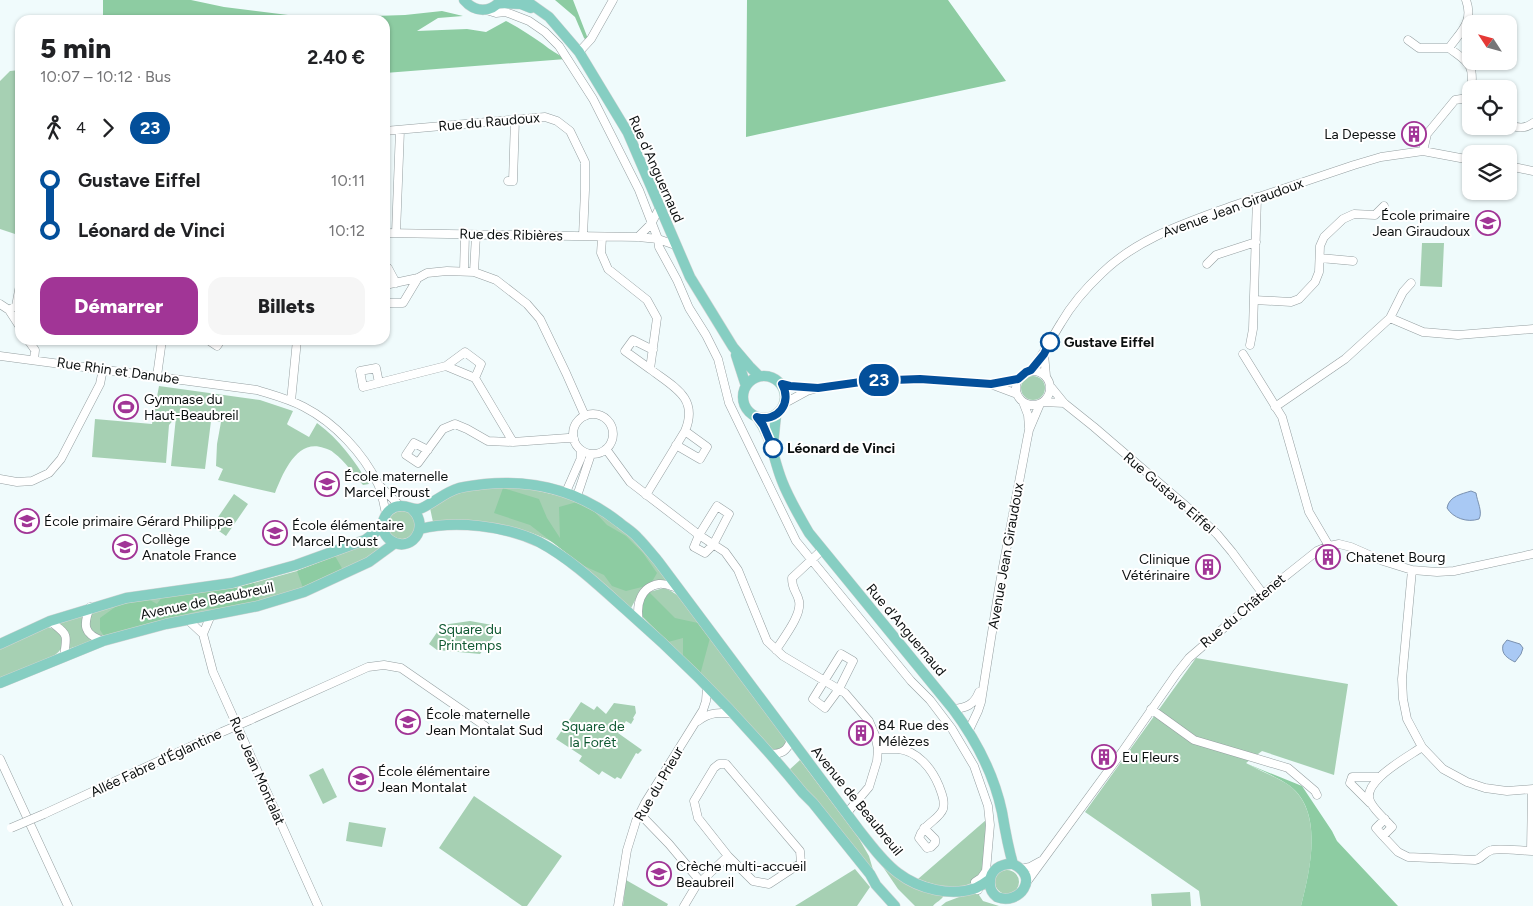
<!DOCTYPE html>
<html lang="fr">
<head>
<meta charset="utf-8">
<style>
  body { margin:0; font-family:Figtree,sans-serif; background:#f6f6f6; color:#202124; height:100vh; display:flex; flex-direction:column; font-size:19px; white-space:nowrap }
  * { box-sizing:border-box; margin:0 }
  p { font-size:16px; color:#757577 }
  .icon { flex:none; width:28px; height:28px; fill:none; stroke:currentColor; stroke-width:2; stroke-linecap:round; stroke-linejoin:round }
  .map { position:relative; flex:1; overflow:hidden }
  .drawer { position:absolute; left:15px; top:15px; width:375px; height:330px; display:flex; flex-direction:column; background:#fff; border-radius:15px; box-shadow:0 1px 4px #0004 }
  .drawer>* { flex:none }
  .badge { padding:0 10px; border-radius:16px; font-size:18px; line-height:32px }
  .needle { width:32px; rotate:306deg }
  .tools { position:absolute; left:1462px; top:15px; display:grid; gap:10px }
  .tools a { display:grid; place-items:center; width:55px; height:55px; border-radius:10px; background:#fff; box-shadow:0 1px 4px #0004; font-size:25px }
  .map>.badge { position:absolute; translate:-50% -50%; box-shadow:0 0 0 2px #fff }
  .legs { display:flex; align-items:center; gap:8px; height:55px; padding:0 25px; font-size:16px }
  .legs p { margin-inline-start:auto }
  .headline { display:flex; align-items:center; justify-content:space-between; height:85px; padding:0 25px }
  h1 { font-size:28px; font-weight:800; line-height:38px }
  .button { display:flex; gap:10px; margin-top:auto; padding:10px 25px }
  .button a { flex:1; height:58px; border-radius:15px; background:#a13596; color:#fff; font-size:20px; font-weight:800; line-height:58px; text-align:center }
  .button a+a { background:#f6f6f6; color:#202124 }
  ul { padding:0 25px; list-style:none }
  li { display:flex; align-items:center; gap:18px; height:50px; font-size:19px }
  li i { display:grid; place-items:center; width:8px; height:100%; margin:0 6px; background:currentColor }
  li i::after { content:''; width:12px; height:12px; margin:-6px; border:4px solid; border-radius:50%; background:#fff }
  li p { margin-inline-start:auto }
  li:first-child i { background:linear-gradient(#0000 50%,currentColor 0) }
  li:last-child i { background:linear-gradient(currentColor 50%,#0000 0) }
  .map>svg:first-child { display:block }
  .green { fill:#a6d0b3 }
  .forest { fill:#8dcca2 }
  .water { fill:#a9c9f4; stroke:#7a91af }
  .lines { fill:none; stroke-linecap:round; stroke-linejoin:round }
  .minor-casing { stroke:#959fa1; stroke-width:9 }
  .major-casing { stroke:#d3d4d4; stroke-width:11 }
  .minor { stroke:#fff; stroke-width:8 }
  .major { stroke:#86cec2; stroke-width:10 }
  .minor-bridge-casing { stroke:#959fa1; stroke-width:9; stroke-linecap:butt }
  .minor-bridge { stroke:#fff; stroke-width:8 }
  .line-1-casing { stroke:#fff; stroke-width:11 }
  .line-1 { stroke:#034f9a; stroke-width:8 }
  .stop-1-dot { fill:#fff; stroke:#034f9a; stroke-width:2.5 }
  .labels { text-anchor:middle; dominant-baseline:central; stroke-width:4; stroke-linejoin:round; paint-order:stroke }
  .street-label { font-size:14px; fill:#0b0f0f; stroke:#fff }
  .poi-label { font-size:14px; fill:#0b0f0f; stroke:#fff; text-anchor:start }
  .stop-label { font-size:14px; font-weight:bold; fill:#0b0f0f; stroke:#fff; text-anchor:start }
  .park-label { font-size:14px; fill:#105933; stroke:#fff }
</style>
</head>
<body>
<div class="map">
<svg width="1533" height="906" viewBox="0 0 1533 906">
  <rect width="100%" height="100%" fill="#f0fbfc"/>
  <!-- green -->
  <path class="green" d="M20,70V235H18L0,229V81L10,71Z
    M1422,243H1444L1442,287L1420,286Z
    M1021 388a12 12 0 1 1 24 0a12 12 0 1 1-24 0Z
    M159,386L260,400L293,411L287,424L288,425L309,437L317,423C340,440 354,460 369,484L363,485C354,475 345,461 334,453C331,450 327,449 324,448C297,438 283,473 275,493L218,480L223,469L216,466L217,444L221,422L211,421L205,469L171,466L176,417L169,425L166,463L92,457L95,419L152,424Z
    M514,486C538,491 570,496 592,508C625,526 647,554 669,583L639,593L631,608C611,591 592,573 572,557C566,553 560,547 554,543C521,525 471,517 433,522L430,508L450,496L465,490Z
    M234,494L248,504L226,536L212,526Z
    M388 525a14 14 0 1 1 28 0a14 14 0 1 1-28 0Z
    M374,540L380,550L368,558L303,588L265,601L101,636L95,634L88,627L90,616L93,613L118,605L155,598L235,588L297,571L365,545Z
    M664,588L671,591L680,597L784,737L786,743L784,748L776,751L771,749L735,710L641,615L649,592Z
    M85,613C80,627 82,632 94,641L68,649C69,635 69,631 57,622Z
    M470,621L498,626L499,629L480,654L437,650L429,644L442,625Z
    M48,627C64,632 69,644 55,655L0,679V648Z
    M1196,658L1348,684L1334,775L1262,751L1246,763C1259,771 1278,777 1290,786C1324,813 1310,870 1301,906H1201L1199,891L1085,812Z
    M581,702L594,710L597,706L606,714L614,703L635,706L636,713L633,718L634,719L631,724L626,721L618,733L642,750L638,754L636,753L621,779L617,777L615,779L602,771L599,775L579,761L582,756L556,739Z
    M800,760L858,837L869,856L874,873L788,771Z
    M323,768L337,797L323,804L309,775Z
    M474,796L562,856L527,906H522L439,848Z
    M986,820L983,870C970,896 939,887 918,879Z
    M349,822L386,828L382,847L346,841Z
    M870,848L888,869L944,895C942,900 936,902 933,906H915L898,889Z
    M855,869L870,887L857,906H795Z
    M995 882a12 12 0 1 1 24 0a12 12 0 1 1-24 0Z
    M626,880L668,904L667,906H623Z
    M975,891L977,892L983,901L999,906H941L946,902Z
    M1190,892L1191,906H1152L1151,894Z"/>
  <!-- forest -->
  <path class="forest" d="M103,0H191L224,7L312,18L405,15L442,11L463,16L438,18L417,31L467,29L486,32L506,21C520,28 531,36 543,44C550,50 558,54 566,59L385,73V20H103Z
    M555,0H573L590,44L584,38L575,17Z
    M747,0H948L1006,81L746,137Z
    M503,488L539,499L547,518L560,538L559,507L577,502L591,508L607,525L626,536L643,553L657,573L650,585L626,591L612,586L604,575L582,565L530,525L494,513Z
    M335,556L343,570L303,588L297,571Z
    M254,583L260,602L236,607L205,609L104,636L100,630V618L118,605L148,599L157,604L162,597L235,588Z
    M649,592L675,618L698,623L710,638L700,675L683,658V638L668,642L641,615L642,602Z
    M1245,763L1302,786L1332,831L1337,841L1398,906H1301C1310,870 1324,812 1290,786C1280,778 1258,769 1245,763Z"/>
  <!-- water -->
  <path class="water" d="M1471,491L1476,493C1477,501 1483,512 1479,519C1467,523 1453,518 1447,508C1449,496 1462,494 1471,491Z
    M1507,640L1520,644L1523,648L1521,654L1515,662C1507,658 1501,654 1503,645Z"/>
  <g class="lines">
    <defs>
      <path id="minor" d="M1466,0C1474,22 1461,31 1449,48C1467,62 1475,63 1471,89
        M486,10L496,13L505,12L511,14L529,21L545,32L559,46L593,99L639,190L658,239L659,247L677,280L689,308L706,335L718,359L729,403L796,541L911,681L930,700L952,729L974,766L988,806L990,825L986,871L981,878L975,882L978,890
        M1408,40L1419,48H1449
        M579,52L591,39L613,0
        M1509,125C1518,128 1525,129 1533,123
        M385,131L545,117L557,121L570,131L585,162V190L583,236
        M1423,151L1427,134L1455,100L1467,98L1471,89
        M1509,166L1533,171
        M508,181H513L515,119
        M385,233L638,237L658,239L675,245
        M396,233L400,130
        M638,237L651,224L660,207
        M602,238L601,253L608,269L647,300L657,318L650,369C674,387 699,398 685,431L646,495
        M1320,258L1353,261
        M1207,264L1216,255L1256,242
        M385,269L388,268L396,283
        M464,271L465,234
        M474,272L476,235
        M385,285L418,278L427,273L447,271L474,272L496,280L527,304L540,319L566,373L585,416
        M1254,300L1291,302L1299,299L1315,282L1319,272L1320,246L1324,237L1343,219L1354,214L1375,215L1384,206
        M385,303H403L418,278
        M0,304L9,310L20,327
        M9,310L16,306L20,285
        M1390,318L1403,292L1411,283
        M28,340L35,350L34,360
        M208,340L217,346L221,340
        M1250,345L1253,329L1257,197
        M1044,354L1046,376
        M1243,354L1282,417L1309,512L1329,546
        M0,356L257,390C273,395 289,399 304,407C335,423 363,453 378,484C382,493 384,504 386,514
        M446,366L465,352L481,364L475,378
        M650,369L625,351L633,340L653,350
        M1031,370C1043,356 1051,339 1061,323C1072,304 1086,288 1102,273C1138,238 1186,223 1232,206C1273,192 1313,179 1354,165L1381,157L1423,151L1471,160
        M1016 388a17 17 0 1 1 34 0a17 17 0 1 1-34 0Z
        M157,376L162,340
        M379,383L376,368L360,371L363,387L446,366L475,378L513,442
        M782,384L790,386L813,388
        M993,385L1017,394
        M1051,387L1064,403L1094,427L1200,518L1217,534L1232,552L1263,594
        M291,401L297,340
        M1023,402L1028,415L1029,428
        M1043,402L1064,403
        M785,403L807,391L818,388L867,381L920,379L991,384L1018,379
        M1275,407L1345,359L1390,318L1423,332L1458,335L1533,329
        M573 434a20 20 0 1 1 40 0a20 20 0 1 1-40 0Z
        M676,445L700,459L707,447L685,431
        M606,449L630,482L699,535L725,552L738,570L767,641L783,656L845,693L869,721L875,735L878,749L877,761L869,787L846,814
        M428,450L414,443L406,455L418,463L443,429L455,424L467,429L488,441L513,442L568,438L574,439
        M0,479L17,482L32,481L49,473L61,459L100,384L103,369
        M380,486L400,506
        M566,492L581,458V451
        M577,496L591,454
        M717,506L729,514L713,545L705,553L694,547L699,535Z
        M1412,570L1402,679L1403,699L1407,719L1422,747L1443,769L1467,782L1485,788L1507,791L1533,789
        M90,607C83,625 83,634 103,641
        M188,620L203,634L213,672L318,906
        M50,621C67,635 68,632 64,656
        M639,621C636,605 640,587 659,584C665,583 673,587 678,588
        M203,634L211,615
        M776,650C784,637 802,615 799,601C797,591 792,591 792,578L822,550
        M841,654L853,661L839,689L825,708L813,699Z
        M953,709C966,708 974,705 979,692
        M1151,709L1194,740L1288,768L1315,791L1317,795
        M250,720L368,667L384,665L401,668L485,726
        M698,721C710,712 720,712 734,714
        M969,730L978,711L981,702L999,588L1027,440L1029,430L1040,404
        M1422,747C1408,757 1358,783 1371,803C1376,812 1385,819 1392,827L1383,836L1398,852L1408,857L1475,860C1482,859 1484,852 1492,850C1499,848 1524,851 1533,851
        M878,749C884,749 891,749 898,749C918,751 932,769 939,786C942,794 945,801 943,809C939,820 923,824 919,838L927,848L931,847L935,843V839L924,828
        M770,754C782,754 787,751 791,740
        M0,759L68,906
        M1370,803L1350,783L1352,777H1378
        M44,814L222,732
        M640,814L669,844L700,881
        M1383,836L1376,828L1385,819
        M1531,851L1532,790
        M1021,869L1030,867L1041,861
        M1026,883L1122,752L1177,673L1189,658L1263,594L1317,551L1329,546L1339,544L1351,547L1383,561L1412,570L1437,572L1454,571L1533,554
        M618,906L627,850L636,821L645,803L703,710L706,701L707,687
        M684,906L696,886L728,856L698,818L694,801L714,768L719,764H726L800,851L801,863L769,884L753,881L728,856"/>
      <path id="major" d="M464,0C475,13 491,13 501,0
        M525,0L549,17L579,52L628,133L690,277L733,347L750,367L759,376
        M499,3L521,4L531,8
        M736,355L746,386
        M743 397a21 21 0 1 1 42 0a21 21 0 1 1-42 0Z
        M757,417C772,438 773,458 782,481C789,499 799,516 809,533L953,709C976,740 994,774 1002,812C1005,830 1008,847 1013,864C1041,877 1019,906 997,897C993,894 990,889 990,884C989,870 1001,863 1013,864
        M773,445L776,415
        M412,509C432,528 409,555 390,540C376,529 384,507 400,506C409,505 414,512 422,508C435,502 445,492 459,488C468,486 476,485 485,484C536,479 581,492 620,523C626,528 633,532 638,538C645,545 651,553 658,561L859,830C871,845 883,862 898,873C919,889 951,897 976,888C980,886 985,883 989,880
        M420,529C455,520 506,526 539,542C571,559 599,586 626,610C690,666 749,727 803,793L813,803L870,874L876,885L895,906
        M0,644L50,621L126,598L232,583L296,565L365,540L382,527
        M0,683L103,641L166,624L258,606L304,592L369,562L395,543"/>
    </defs>
    <!-- minor casing -->
    <use href="#minor" class="minor-casing"/>
    <!-- major casing -->
    <use href="#major" class="major-casing"/>
    <!-- minor -->
    <use href="#minor" class="minor"/>
    <!-- major -->
    <use href="#major" class="major"/>
    <defs>
      <path id="minor-bridge" d="M222,732L250,720
        M11,828L44,814"/>
    </defs>
    <!-- minor-bridge casing -->
    <use href="#minor-bridge" class="minor-bridge-casing"/>
    <!-- minor-bridge -->
    <use href="#minor-bridge" class="minor-bridge"/>
  </g>
  <g class="lines">
    <defs>
      <path id="line-1" d="M773,448L763,425L757,417C777,423 793,403 782,384L790,386L818,388L868,381L920,379L991,384L1018,379L1026,372L1031,370L1044,354L1050,342"/>
    </defs>
    <!-- line-1 casing -->
    <use href="#line-1" class="line-1-casing"/>
    <!-- line-1 -->
    <use href="#line-1" class="line-1"/>
  </g>
  <!-- icons -->
  <defs>
    <symbol id="building-ring" viewBox="-11 -11 22 22"><circle r="9.5" fill="#fff" stroke="#a13596" stroke-width="1.5"/><path d="M-4-6H4V6H1V3H-1V6H-4ZM-2.5-4.3h1.7v1.8h-1.7ZM.8-4.3h1.7v1.8H.8ZM-2.5-1h1.7V.8h-1.7ZM.8-1h1.7V.8H.8Z" fill="#a13596"/></symbol>
    <symbol id="school-ring" viewBox="-11 -11 22 22"><circle r="9.5" fill="#fff" stroke="#a13596" stroke-width="1.5"/><path d="M0-5L7-2L0 1L-7-2ZM-4 1L0 2.5L4 1V4Q0 6-4 4Z" fill="#a13596"/></symbol>
    <symbol id="stadium-ring" viewBox="-11 -11 22 22"><circle r="9.5" fill="#fff" stroke="#a13596" stroke-width="1.5"/><path d="M0-5a6.5 5 0 1 0 0 10a6.5 5 0 1 0 0-10ZM-3.5-1.8h7v3.6h-7Z" fill="#a13596"/></symbol>
  </defs>
  <g fill-rule="evenodd">
    <use href="#building-ring" x="1400" y="120" width="28" height="28"/>
    <use href="#school-ring" x="1474" y="209" width="28" height="28"/>
    <use href="#stadium-ring" x="112" y="393" width="28" height="28"/>
    <use href="#school-ring" x="313" y="470" width="28" height="28"/>
    <use href="#school-ring" x="13" y="507" width="28" height="28"/>
    <use href="#school-ring" x="261" y="519" width="28" height="28"/>
    <use href="#school-ring" x="111" y="533" width="28" height="28"/>
    <use href="#building-ring" x="1314" y="543" width="28" height="28"/>
    <use href="#building-ring" x="1194" y="553" width="28" height="28"/>
    <use href="#school-ring" x="394" y="708" width="28" height="28"/>
    <use href="#building-ring" x="847" y="719" width="28" height="28"/>
    <use href="#building-ring" x="1090" y="743" width="28" height="28"/>
    <use href="#school-ring" x="347" y="765" width="28" height="28"/>
    <use href="#school-ring" x="645" y="860" width="28" height="28"/>
  </g>
  <!-- markers -->
  <g class="stop-1-dot">
    <circle cx="1050" cy="342" r="9"/>
    <circle cx="773" cy="448" r="9"/>
  </g>
  <g class="labels">
    <!-- street labels -->
    <g class="street-label">
      <text transform="translate(489 122) rotate(-5)">Rue du Raudoux</text>
      <text transform="translate(656 169) rotate(66)">Rue d'Anguernaud</text>
      <text transform="translate(1233 208) rotate(-20)">Avenue Jean Giraudoux</text>
      <text transform="translate(511 235) rotate(1)">Rue des Ribières</text>
      <text transform="translate(118 371) rotate(8)">Rue Rhin et Danube</text>
      <text transform="translate(1169 493) rotate(41)">Rue Gustave Eiffel</text>
      <text transform="translate(1006 556) rotate(-80)">Avenue Jean Giraudoux</text>
      <text transform="translate(207 601) rotate(-12)">Avenue de Beaubreuil</text>
      <text transform="translate(1243 611) rotate(-40)">Rue du Châtenet</text>
      <text transform="translate(906 630) rotate(50)">Rue d'Anguernaud</text>
      <text transform="translate(156 763) rotate(-25)">Allée Fabre d'Églantine</text>
      <text transform="translate(257 771) rotate(66)">Rue Jean Montalat</text>
      <text transform="translate(659 784) rotate(-60)">Rue du Prieur</text>
      <text transform="translate(857 801) rotate(51)">Avenue de Beaubreuil</text>
    </g>
    <!-- poi labels -->
    <g class="poi-label">
      <text x="1396" y="134" text-anchor="end">La Depesse</text>
      <text x="1470" y="215" text-anchor="end">École primaire<tspan x="1470" dy="16">Jean Giraudoux</tspan></text>
      <text x="144" y="399">Gymnase du<tspan x="144" dy="16">Haut-Beaubreil</tspan></text>
      <text x="344" y="476">École maternelle<tspan x="344" dy="16">Marcel Proust</tspan></text>
      <text x="44" y="521">École primaire Gérard Philippe</text>
      <text x="292" y="525">École élémentaire<tspan x="292" dy="16">Marcel Proust</tspan></text>
      <text x="142" y="539">Collège<tspan x="142" dy="16">Anatole France</tspan></text>
      <text x="1346" y="557">Chatenet Bourg</text>
      <text x="1190" y="559" text-anchor="end">Clinique<tspan x="1190" dy="16">Vétérinaire</tspan></text>
      <text x="426" y="714">École maternelle<tspan x="426" dy="16">Jean Montalat Sud</tspan></text>
      <text x="878" y="725">84 Rue des<tspan x="878" dy="16">Mélèzes</tspan></text>
      <text x="1122" y="757">Eu Fleurs</text>
      <text x="378" y="771">École élémentaire<tspan x="378" dy="16">Jean Montalat</tspan></text>
      <text x="676" y="866">Crèche multi-accueil<tspan x="676" dy="16">Beaubreil</tspan></text>
    </g>
    <!-- stop labels -->
    <g class="stop-label">
      <text x="1064" y="342">Gustave Eiffel</text>
      <text x="787" y="448">Léonard de Vinci</text>
    </g>
    <!-- park labels -->
    <g class="park-label">
      <text x="470" y="629">Square du<tspan x="470" dy="16">Printemps</tspan></text>
      <text x="593" y="726">Square de<tspan x="593" dy="16">la Forêt</tspan></text>
    </g>
  </g>
</svg>
<div class="tools">
<a><svg class="needle" viewBox="-14 -14 28 28"><path d="M0-13l5 13h-10z" fill="#e53935"/><path d="M0 13l5-13h-10z" fill="#757577"/></svg></a>
<a><svg class="icon" aria-label="locate" viewBox="0 0 24 24"><circle cx="12" cy="12" r="6"/><path d="M12 2v4M12 18v4M2 12h4M18 12h4"/></svg></a>
<a><svg class="icon" aria-label="layers" viewBox="0 0 24 24"><path d="M12 4l9 5-9 5-9-5zM3 14l9 5 9-5"/></svg></a>
</div>
<b class="badge" style="left:879px;top:380px;background:#034f9a;color:#fff">23</b>
<section class="drawer">
<div class="headline"><div><h1>5 min</h1><p>10:07 – 10:12 · Bus</p></div><b>2.40 €</b></div>
<div class="legs"><svg class="icon" aria-label="walk" viewBox="0 0 24 24"><circle cx="13" cy="4" r="2"/><path d="M13 8l-2 6 4 7M11 14l-3 7M7 12l3-4h3l4 4"/></svg>4<svg class="icon" aria-label="forward" viewBox="0 0 24 24"><path d="M9 5l7 7-7 7"/></svg><b class="badge" style="background:#034f9a;color:#fff">23</b></div>
<ul>
<li><i style="color:#034f9a"></i><b>Gustave Eiffel</b><p>10:11</p></li>
<li><i style="color:#034f9a"></i><b>Léonard de Vinci</b><p>10:12</p></li>
</ul>
<div class="button"><a>Démarrer</a><a>Billets</a></div>
</section>
</div>
</body>
</html>
